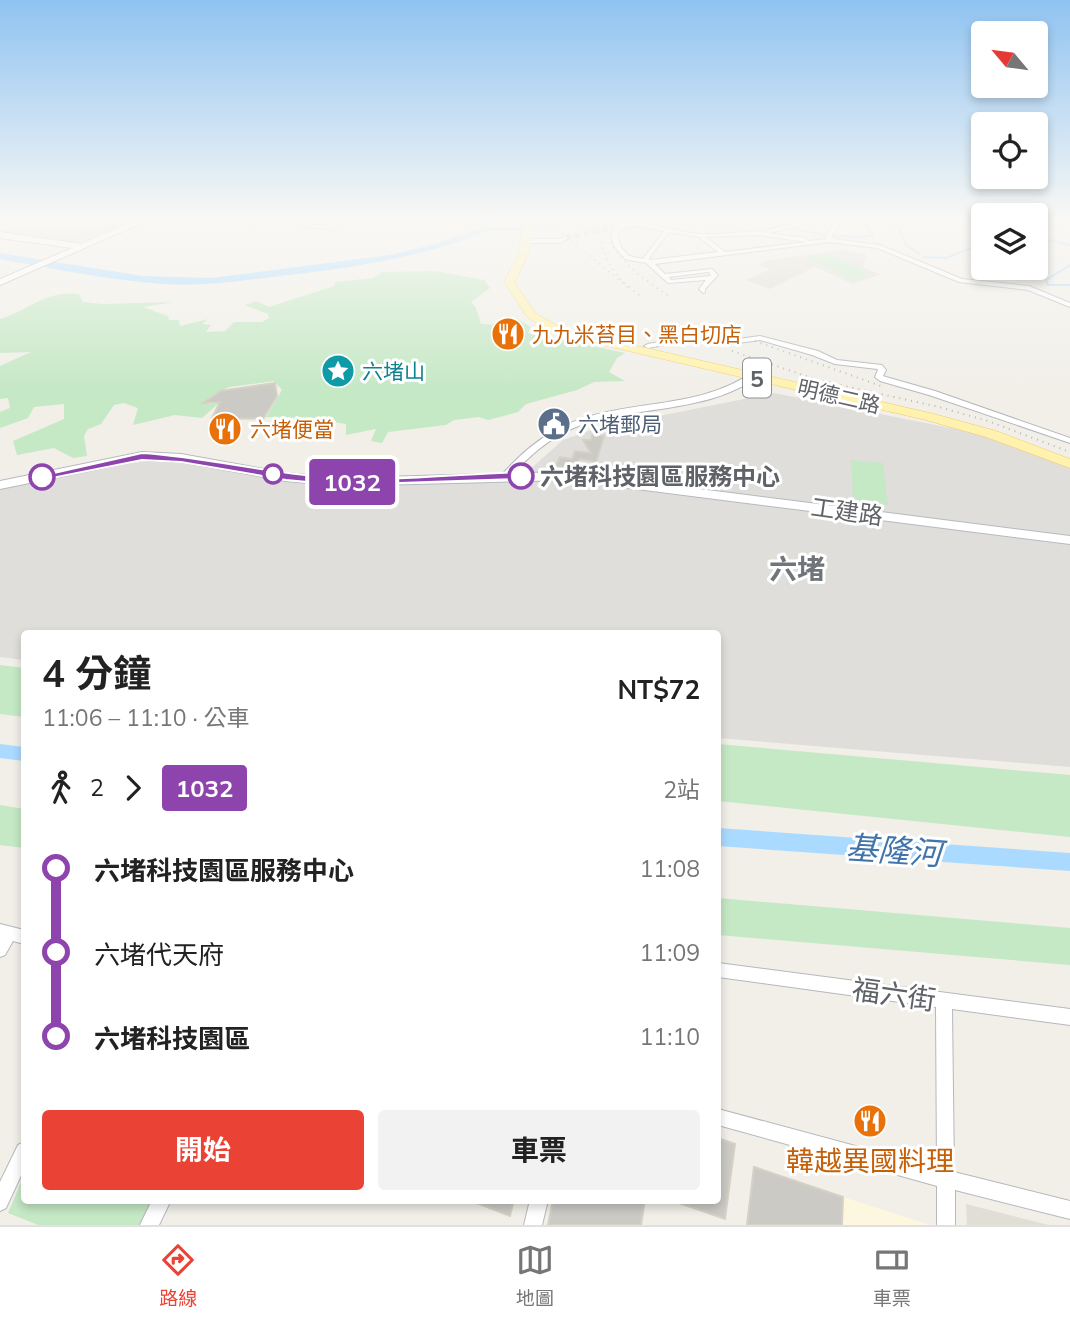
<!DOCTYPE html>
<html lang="zh-TW">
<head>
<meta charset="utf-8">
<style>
  body { margin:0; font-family:Mulish,"Noto Sans TC",sans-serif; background:#f2f2f2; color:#222; height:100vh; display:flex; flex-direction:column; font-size:26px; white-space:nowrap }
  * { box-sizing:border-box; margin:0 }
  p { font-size:23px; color:#767676 }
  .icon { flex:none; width:38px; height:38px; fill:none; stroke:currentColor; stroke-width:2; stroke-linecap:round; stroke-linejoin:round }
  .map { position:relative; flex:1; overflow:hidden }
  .details { position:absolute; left:21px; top:630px; width:700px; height:574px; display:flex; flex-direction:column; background:#fff; border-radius:7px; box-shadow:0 4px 10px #0003 }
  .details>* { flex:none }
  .badge { padding:0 14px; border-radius:5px; font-size:24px; line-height:46px }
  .needle { width:46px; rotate:299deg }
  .tools { position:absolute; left:971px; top:21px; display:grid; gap:14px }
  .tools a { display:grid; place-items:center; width:77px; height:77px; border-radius:7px; background:#fff; box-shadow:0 4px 10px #0003; font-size:35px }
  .map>.badge { position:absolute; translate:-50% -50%; box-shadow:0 0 0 4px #fff }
  .legs { display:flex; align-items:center; gap:10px; height:77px; padding:0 21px; font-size:23px }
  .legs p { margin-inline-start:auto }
  .head { display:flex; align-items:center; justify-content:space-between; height:119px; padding:0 21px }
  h1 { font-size:38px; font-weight:700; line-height:52px }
  .action { display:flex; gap:14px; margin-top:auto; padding:14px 21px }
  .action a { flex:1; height:80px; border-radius:7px; background:#ea4335; color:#fff; font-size:28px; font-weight:700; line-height:80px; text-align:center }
  .action a+a { background:#f2f2f2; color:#222 }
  ul { padding:0 21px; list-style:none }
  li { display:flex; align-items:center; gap:24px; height:84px; font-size:26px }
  li i { display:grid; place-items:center; width:10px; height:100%; margin:0 9px; background:currentColor }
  li i::after { content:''; width:18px; height:18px; margin:-9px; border:5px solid; border-radius:50%; background:#fff }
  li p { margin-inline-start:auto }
  li:first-child i { background:linear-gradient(#0000 50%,currentColor 0) }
  li:last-child i { background:linear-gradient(currentColor 50%,#0000 0) }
  .menu { display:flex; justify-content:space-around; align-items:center; height:98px; border-top:2px solid #e0e0e0; background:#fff; font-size:19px; color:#767676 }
  .menu a { display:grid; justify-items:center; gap:4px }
  .menu .selected { color:#ea4335 }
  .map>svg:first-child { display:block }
  .commercial { fill:#fef7e0 }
  .industrial { fill:#e0deda }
  .education { fill:#e1ded6 }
  .green { fill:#c5e8c5 }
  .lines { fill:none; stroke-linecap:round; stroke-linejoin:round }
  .stream { stroke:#aadaff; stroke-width:2 }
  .river { fill:#aadaff; fill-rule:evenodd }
  .building { fill:#cccac5; stroke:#d6d1c6; stroke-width:2 }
  .street-tunnel { stroke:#ccccc8; stroke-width:6; stroke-dasharray:6 3.5; stroke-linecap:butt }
  .street-casing { stroke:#b5b8bc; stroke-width:2 }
  .secondary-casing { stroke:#b6babf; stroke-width:2 }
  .primary-casing { stroke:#f2c960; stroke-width:1 }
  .street { fill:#fff; fill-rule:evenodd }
  .secondary { fill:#fff; fill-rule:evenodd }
  .primary { fill:#fff2af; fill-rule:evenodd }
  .rail { stroke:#b6b7b8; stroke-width:2; stroke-dasharray:1 5; stroke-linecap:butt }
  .line-1 { fill:#8e44ad; stroke:#fff; stroke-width:2 }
  .stop-1-dot { fill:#fff; stroke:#8e44ad; stroke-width:3.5 }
  .labels { text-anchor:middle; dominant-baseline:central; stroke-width:6; stroke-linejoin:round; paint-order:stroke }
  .far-food-label { font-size:21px; fill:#c56008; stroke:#fff; text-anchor:start }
  .far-culture-label { font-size:21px; fill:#0d838f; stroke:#fff; text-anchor:start }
  .far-street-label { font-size:21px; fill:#5f6368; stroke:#fff }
  .far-service-label { font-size:21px; fill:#4e5e75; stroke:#fff; text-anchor:start }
  .shield { fill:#fff; stroke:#8f9295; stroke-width:2 }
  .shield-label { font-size:23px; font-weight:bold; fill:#5f6368 }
  .stop-label { font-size:24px; font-weight:bold; fill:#5f6368; stroke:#fff; text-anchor:start }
  .street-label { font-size:24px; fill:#5f6368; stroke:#fff }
  .quarter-label { font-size:28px; font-weight:bold; fill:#70757a; stroke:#fff }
  .near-street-label { font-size:28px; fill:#5f6368; stroke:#fff }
  .near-food-label { font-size:28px; fill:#c56008; stroke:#fff }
  .near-water-label { font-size:32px; font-style:italic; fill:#4174aa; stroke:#fff }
</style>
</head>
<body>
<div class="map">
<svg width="1070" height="1225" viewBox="0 0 1070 1225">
  <rect width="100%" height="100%" fill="#f1efe8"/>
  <!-- commercial -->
  <path class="commercial" d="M843,1197L930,1225H842Z"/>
  <!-- industrial -->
  <path class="industrial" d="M25,219H136L78,243L1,232Z
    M774,393L971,432L1048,458L1070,468V767L718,738V634H24V660L0,657V489L56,475L161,459L304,483L356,486L518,480L563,440L594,429Z"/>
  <!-- education -->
  <path class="education" d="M842,250L866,254L863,268L881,274L853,284L815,267L770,289L746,280L770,269L758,265L765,261Z
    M966,1204L1049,1225H967Z"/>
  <!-- green -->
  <path class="green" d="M821,255C837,256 852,265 867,272L868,275L856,281L805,257Z
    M435,271L484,280L490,288L471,302L476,308L481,324L498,325L517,319L531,327L528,333L546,339L553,337L625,353L617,358L609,372L625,381L594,382L577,390L526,404L518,412L488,420L479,417L454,420L446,425L388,432L382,443L371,441L376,429L346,435V424L307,418L266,417L282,390L274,381L229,387L208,398V404L219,403L202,418L175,415L133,425L138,408L124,403L114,405L101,424L88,429L84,436L87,456L73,458L54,448L17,455L13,441L64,419V404L34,407L28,418L0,428V412L10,408L8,398L0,399V366L31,352L0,353V319C30,310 45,290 79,294L83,302L103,304L174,302L143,307L168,316L169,320H179L180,326L208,319L202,324L211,325L206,332L225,331L234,322H262L269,318L268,314L245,305L256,301L269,307L334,286L335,282L373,278L382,272Z
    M851,460L883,463L888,505L853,501Z
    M0,665L24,668V717L0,714Z
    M718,744L1070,775V837L718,801Z
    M0,805L24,809V848L0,845Z
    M718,898L1070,928V965L718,935Z
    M24,1175V1200L152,1201L139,1225H38L8,1213Z"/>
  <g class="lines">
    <!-- stream -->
    <path class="stream" d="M698,219L714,225H731L737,219
      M776,219C796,235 848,238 873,236L862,220L869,219
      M883,219L897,225L907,246L920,254
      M533,228L550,225
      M484,229H523
      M1036,237L1070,245
      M924,257L946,258L984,243
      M1070,265L1046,280L1048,285H1070"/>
    <!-- river -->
    <path class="river" d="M479,219H487V231C421,258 350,268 280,276C241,281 202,287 163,284C108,280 54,269 0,259V253L143,276L212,278L390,255L435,244L480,228Z
      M0,744L24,747V761L0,758Z
      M718,828L1070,853V871L718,846Z"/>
  </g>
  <!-- building -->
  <path class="building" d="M275,383L277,396L263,419L212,418L220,402L203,403L221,391Z
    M592,435L604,436L596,462L580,459L576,468L556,466L560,457L572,459L575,451L591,453L583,440H591Z
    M718,1138L735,1144L725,1219L676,1202L718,1200Z
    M754,1167L843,1197L842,1225H747Z
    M469,1200H514L510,1216Z
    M553,1200H645L641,1225H548Z"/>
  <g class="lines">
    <!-- street-tunnel -->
    <path class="street-tunnel" d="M565,238L613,227"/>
    <defs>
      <path id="street" d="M299,219H305L303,223L336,228L333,230L297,225Z
        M815,219H827L768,233L806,238L808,241L827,239L826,236L836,219H842L832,236L833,239L880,245L962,279L1029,286L1070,303V307L1028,290L959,282L877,248L830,242L655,264L665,274L712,269L718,275L705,289V292L703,293L699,289L706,280L668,283L646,263L625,259L614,246L611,233L615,228L610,227C640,215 672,233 703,234C721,235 740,232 759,231L767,233L766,230ZM638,226L664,231L643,259L629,256L620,246L617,233L623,228ZM669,232L699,237L718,252L650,260L649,258ZM759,235L805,242L725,252L706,237ZM709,272L711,275L710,276L671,280L669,277Z
        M565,236L568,238L561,243H527L524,241L527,239H560Z
        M709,333L738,339L760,336L818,351L837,360L882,365L886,370L883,376L886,377L935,391L1070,438V443L929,395L880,381L875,377L878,370L877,369L835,364L812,355L760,340L738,343L709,337L648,348L644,346L648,344Z
        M754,371L761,373C716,414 631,405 576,427C549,437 527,459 507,479L504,480L500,477C518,456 542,435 568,424C628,398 699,411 754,371Z
        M0,924L24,930V944L13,941L5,955L0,957Z
        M718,963L1070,1009V1025L952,1009L954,1172L1070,1201V1219L955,1190V1225H937V1186L718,1125V1109L937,1168L936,1007L718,977Z
        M24,1142V1169L6,1208L0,1211V1182L18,1145Z
        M152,1200H171L159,1225H140Z
        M530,1200H548L542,1225H524Z"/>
      <path id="secondary" d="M139,219H151L0,285V279L72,248L0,238V232L81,244Z
        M142,452L181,454L286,473L340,478L566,472L1070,536V544L566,480L340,486L286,481L181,462L142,460L0,489V481Z"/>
      <path id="primary" d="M524,219H534C534,242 526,261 515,281L516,285L535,313L563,329L934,414L996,431L1070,459V468L986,437L926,420L555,334L527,317L506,285L505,281L519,252Z"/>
    </defs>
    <!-- street casing -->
    <use href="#street" class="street-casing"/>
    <!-- secondary casing -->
    <use href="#secondary" class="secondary-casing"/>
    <!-- primary casing -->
    <use href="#primary" class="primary-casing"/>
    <!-- street -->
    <use href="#street" class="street"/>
    <!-- secondary -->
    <use href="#secondary" class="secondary"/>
    <!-- primary -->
    <use href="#primary" class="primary"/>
    <!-- rail -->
    <path class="rail" d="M551,219L563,234L628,287
      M603,219C610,258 641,277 672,298
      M599,224C601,259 614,277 642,297
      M755,341L881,386
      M732,351L818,380L939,407L988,421L1070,452"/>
  </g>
  <!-- sky -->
  <linearGradient id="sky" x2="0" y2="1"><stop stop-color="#8fc3f1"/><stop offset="0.56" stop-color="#f9f8f5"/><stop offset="1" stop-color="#f9f8f5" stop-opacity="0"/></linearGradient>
  <rect width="1070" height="391" fill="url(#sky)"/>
  <!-- line-1 -->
  <path class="line-1" d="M142,453C208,457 273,475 339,478C399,481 461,474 521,472L526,476L521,479L340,485L286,480L181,462L142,460L42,480L36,477Z"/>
  <!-- icons -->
  <defs>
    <symbol id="restaurant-disc" viewBox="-11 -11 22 22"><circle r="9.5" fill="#e8710a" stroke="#fff"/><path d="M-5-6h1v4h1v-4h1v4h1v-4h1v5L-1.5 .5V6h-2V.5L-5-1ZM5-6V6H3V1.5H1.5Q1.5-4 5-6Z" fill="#fff"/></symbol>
    <symbol id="sight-disc" viewBox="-11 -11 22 22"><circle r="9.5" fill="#0f9aa8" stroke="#fff"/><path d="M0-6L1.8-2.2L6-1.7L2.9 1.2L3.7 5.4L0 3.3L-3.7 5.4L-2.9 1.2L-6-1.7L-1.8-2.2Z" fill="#fff"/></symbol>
    <symbol id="civic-disc" viewBox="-11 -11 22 22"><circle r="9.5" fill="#5c6f8a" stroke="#fff"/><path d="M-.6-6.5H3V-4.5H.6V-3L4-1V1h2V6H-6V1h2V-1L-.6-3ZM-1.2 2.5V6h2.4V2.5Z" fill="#fff"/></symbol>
  </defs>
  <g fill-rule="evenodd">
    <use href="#restaurant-disc" x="489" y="315" width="38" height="38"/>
    <use href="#sight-disc" x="319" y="352" width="38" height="38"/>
    <use href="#civic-disc" x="535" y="405" width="38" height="38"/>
    <use href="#restaurant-disc" x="206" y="410" width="38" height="38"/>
    <use href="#restaurant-disc" x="851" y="1102" width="38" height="38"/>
  </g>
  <!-- markers -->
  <g class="stop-1-dot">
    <circle cx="273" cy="474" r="9"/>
    <circle cx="521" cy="476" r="12"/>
    <circle cx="42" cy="477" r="12"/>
  </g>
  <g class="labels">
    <!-- far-food labels -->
    <g class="far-food-label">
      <text x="532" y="334">九九米苔目、黑白切店</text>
      <text x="250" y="429">六堵便當</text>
    </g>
    <!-- far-culture labels -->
    <g class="far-culture-label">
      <text x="362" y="371">六堵山</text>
    </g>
    <!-- far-street labels -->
    <g class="far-street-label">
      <text transform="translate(839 396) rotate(13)">明德二路</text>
    </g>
    <!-- far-service labels -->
    <g class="far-service-label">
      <text x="578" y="424">六堵郵局</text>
    </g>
    <!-- shield labels -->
    <rect class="shield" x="743" y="358.5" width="28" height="39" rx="5"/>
    <g class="shield-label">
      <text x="757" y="378">5</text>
    </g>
    <!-- stop labels -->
    <g class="stop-label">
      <text x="540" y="476">六堵科技園區服務中心</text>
    </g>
    <!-- street labels -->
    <g class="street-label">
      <text transform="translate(847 511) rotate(8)">工建路</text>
    </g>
    <!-- quarter labels -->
    <g class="quarter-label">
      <text x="797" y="568">六堵</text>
    </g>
    <!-- near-street labels -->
    <g class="near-street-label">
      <text transform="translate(894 994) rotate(8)">福六街</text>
    </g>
    <!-- near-food labels -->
    <g class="near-food-label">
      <text x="870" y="1160">韓越異國料理</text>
    </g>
    <!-- near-water labels -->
    <g class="near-water-label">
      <text transform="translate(894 850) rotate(4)">基隆河</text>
    </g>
  </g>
</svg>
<div class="tools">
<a><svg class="needle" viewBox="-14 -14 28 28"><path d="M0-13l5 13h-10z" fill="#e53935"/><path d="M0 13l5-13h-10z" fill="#767676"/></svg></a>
<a><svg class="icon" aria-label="locate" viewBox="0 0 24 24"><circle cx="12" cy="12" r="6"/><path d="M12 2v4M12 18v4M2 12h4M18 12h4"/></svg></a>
<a><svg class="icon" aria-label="layers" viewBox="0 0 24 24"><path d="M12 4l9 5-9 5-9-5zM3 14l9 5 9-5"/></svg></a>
</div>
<b class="badge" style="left:352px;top:482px;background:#8e44ad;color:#fff">1032</b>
<section class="details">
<div class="head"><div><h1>4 分鐘</h1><p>11:06 – 11:10 · 公車</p></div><b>NT$72</b></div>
<div class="legs"><svg class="icon" aria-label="walk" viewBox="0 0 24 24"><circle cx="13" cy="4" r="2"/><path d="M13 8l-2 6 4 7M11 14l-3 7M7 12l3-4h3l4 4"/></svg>2<svg class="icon" aria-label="forward" viewBox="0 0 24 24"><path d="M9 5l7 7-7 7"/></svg><b class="badge" style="background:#8e44ad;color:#fff">1032</b><p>2站</p></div>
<ul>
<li><i style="color:#8e44ad"></i><b>六堵科技園區服務中心</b><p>11:08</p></li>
<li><i style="color:#8e44ad"></i><span>六堵代天府</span><p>11:09</p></li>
<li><i style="color:#8e44ad"></i><b>六堵科技園區</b><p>11:10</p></li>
</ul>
<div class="action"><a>開始</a><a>車票</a></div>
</section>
</div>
<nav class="menu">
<a class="selected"><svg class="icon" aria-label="directions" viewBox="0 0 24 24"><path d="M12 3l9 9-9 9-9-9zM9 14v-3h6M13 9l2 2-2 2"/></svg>路線</a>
<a><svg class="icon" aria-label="map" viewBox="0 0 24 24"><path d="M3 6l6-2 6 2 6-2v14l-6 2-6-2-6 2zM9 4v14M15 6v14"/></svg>地圖</a>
<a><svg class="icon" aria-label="tickets" viewBox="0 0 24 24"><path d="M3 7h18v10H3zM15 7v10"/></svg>車票</a>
</nav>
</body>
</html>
